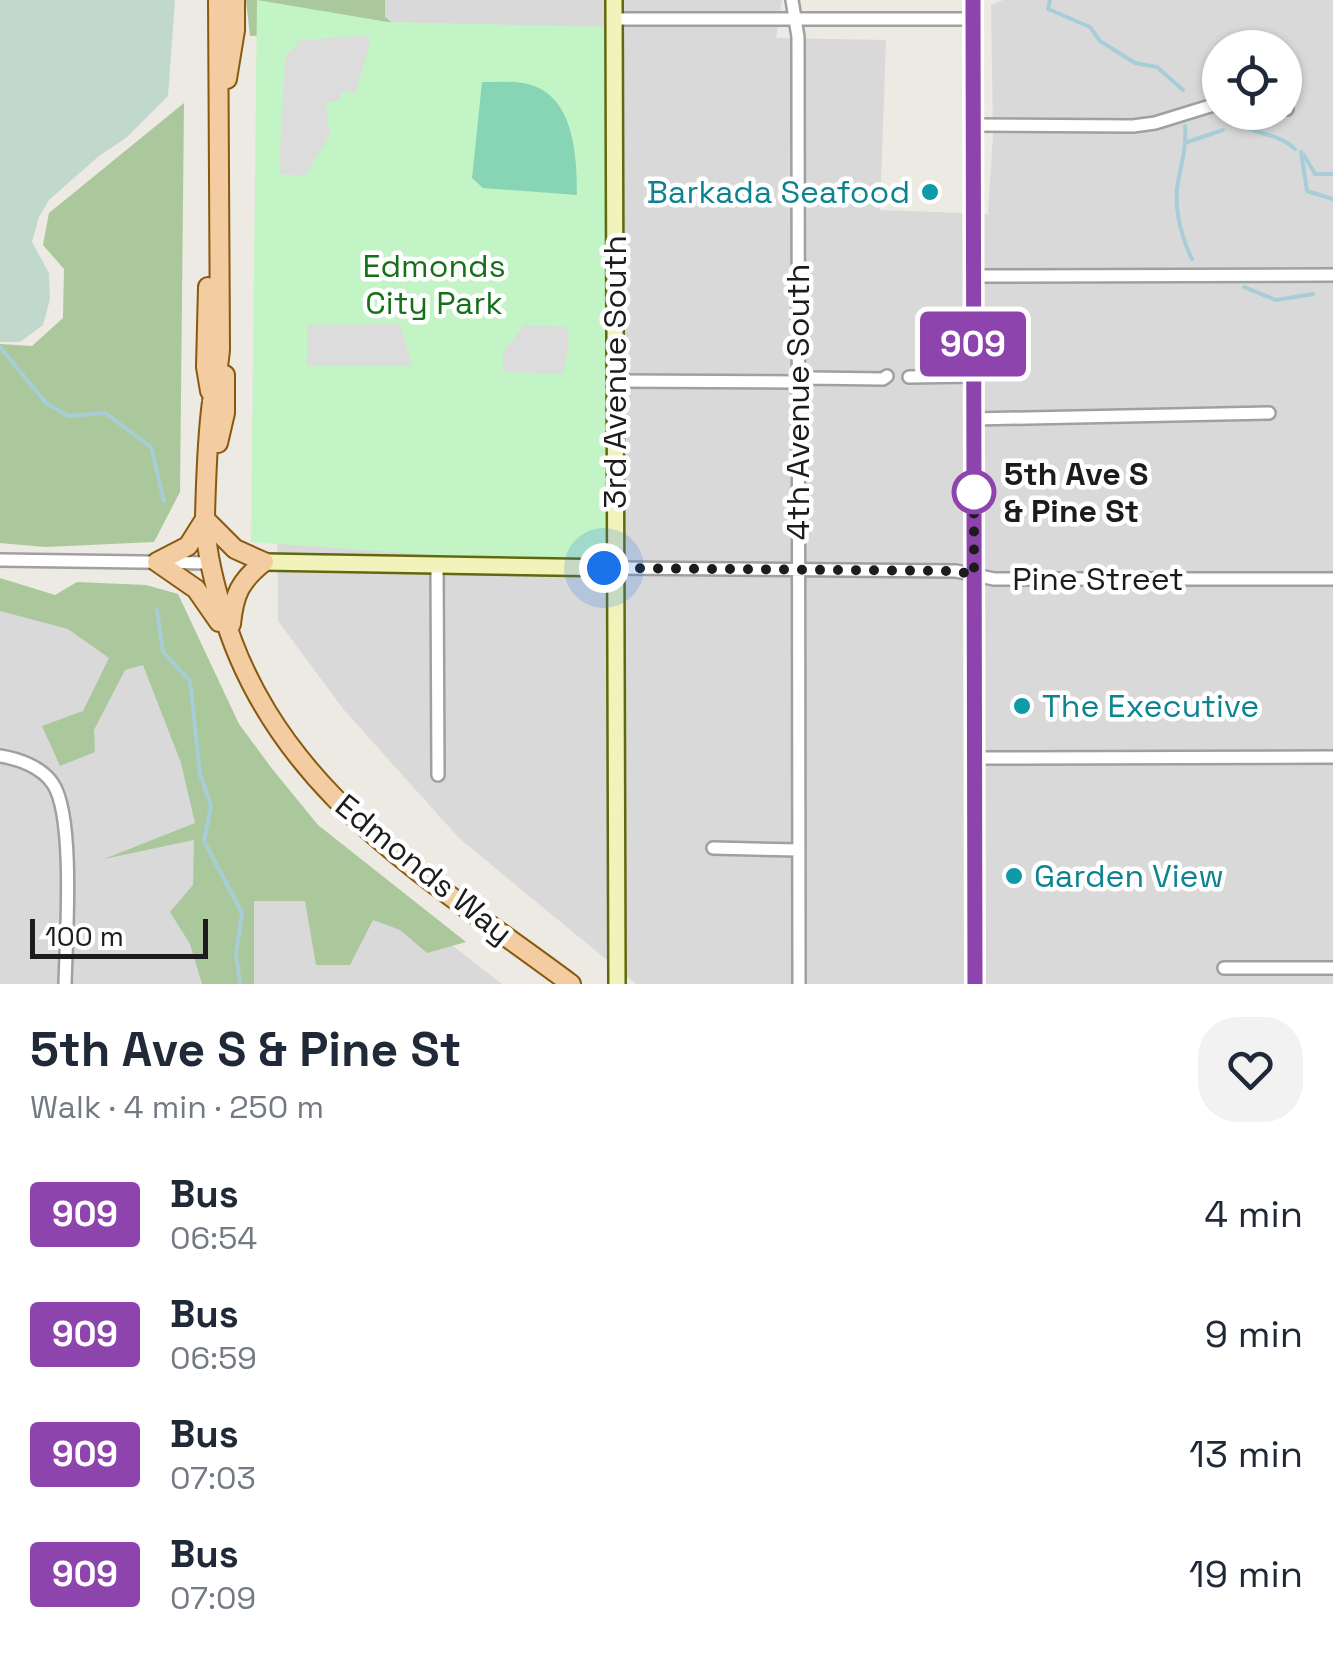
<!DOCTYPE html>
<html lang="en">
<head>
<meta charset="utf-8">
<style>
  body { margin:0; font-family:"Space Grotesk",sans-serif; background:#f2f2f3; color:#1f2937; height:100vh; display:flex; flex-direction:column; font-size:38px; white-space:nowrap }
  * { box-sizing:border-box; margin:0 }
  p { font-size:32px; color:#747a83 }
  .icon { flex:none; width:55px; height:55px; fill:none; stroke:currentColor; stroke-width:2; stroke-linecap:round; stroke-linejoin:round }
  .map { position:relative; height:984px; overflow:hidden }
  .details { display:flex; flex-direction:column; background:#fff; flex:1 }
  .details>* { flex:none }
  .badge { padding:0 20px; border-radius:8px; font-size:35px; line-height:65px }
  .fabs { position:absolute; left:1202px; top:30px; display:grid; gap:20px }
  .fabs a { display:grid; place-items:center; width:100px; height:100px; border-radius:50%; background:#fff; box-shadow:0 2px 8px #0004; font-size:50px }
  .scale { position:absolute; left:30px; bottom:25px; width:178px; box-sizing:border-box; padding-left:10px; border:5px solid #1c1c1c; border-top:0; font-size:28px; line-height:35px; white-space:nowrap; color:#1c1c1c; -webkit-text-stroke:8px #fff; paint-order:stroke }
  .you { position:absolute; width:50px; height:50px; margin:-25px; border:8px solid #fff; border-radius:50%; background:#1a73e8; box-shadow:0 0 0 15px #1a73e833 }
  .map>.badge { position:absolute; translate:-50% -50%; box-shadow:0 0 0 5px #fff }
  .round { display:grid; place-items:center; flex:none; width:105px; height:105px; border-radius:40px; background:#f2f2f3 }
  .headline { display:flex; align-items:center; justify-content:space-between; height:170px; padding:0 30px }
  h1 { font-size:48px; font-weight:700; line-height:75px }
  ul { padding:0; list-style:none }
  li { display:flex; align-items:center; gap:30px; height:120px; padding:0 30px }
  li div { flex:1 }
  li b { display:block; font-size:38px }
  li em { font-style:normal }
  li .badge { min-width:110px; font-weight:700; text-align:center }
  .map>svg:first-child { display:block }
  .residential { fill:#dad9d9; fill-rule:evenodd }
  .forest { fill:#aac89b }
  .wetland { fill:#c1d9cd }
  .park { fill:#c2f4c5 }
  .pitch { fill:#87d5b4 }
  .parking { fill:#dcdcdc }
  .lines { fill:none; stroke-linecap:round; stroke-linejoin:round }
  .stream { stroke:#a7ced7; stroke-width:4 }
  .street-casing { stroke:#a0a0a0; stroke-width:16 }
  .secondary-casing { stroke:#62680e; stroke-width:20 }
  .primary-casing { stroke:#875a0d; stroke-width:22 }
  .street { stroke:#fff; stroke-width:11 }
  .secondary { stroke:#f2f3ba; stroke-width:15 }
  .primary { stroke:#f3cda1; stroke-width:18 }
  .line-casing { stroke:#fff; stroke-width:22 }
  .line { stroke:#8e44ad; stroke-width:15 }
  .walk { stroke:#1c1c1c; stroke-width:10; stroke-dasharray:0 18 }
  .culture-dot { fill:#0f9aa8; stroke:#fff; stroke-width:4 }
  .stop-dot { fill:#fff; stroke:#8e44ad; stroke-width:5 }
  .labels { text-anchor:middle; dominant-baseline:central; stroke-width:9; stroke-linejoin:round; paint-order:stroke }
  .culture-label { font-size:32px; fill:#0d838f; stroke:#fff; text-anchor:start }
  .park-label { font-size:32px; fill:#157019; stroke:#fff }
  .street-label { font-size:32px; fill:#1c1c1c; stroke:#fff }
  .stop-label { font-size:32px; font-weight:bold; fill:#1c1c1c; stroke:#fff; text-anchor:start }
</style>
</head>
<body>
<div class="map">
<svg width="1333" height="984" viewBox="0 0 1333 984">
  <rect width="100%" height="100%" fill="#ede9e3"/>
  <!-- residential -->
  <path class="residential" d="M273,0H782L776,38L886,40L880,210L988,214L993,134L991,5L1003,0H1333V984H636L459,838L344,710L278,621ZM1220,48H1285V112H1220Z
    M0,598L105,599L352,868L502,984H0Z"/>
  <!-- forest -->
  <path class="forest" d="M246,0H385V17L403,32L250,36Z
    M184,103L180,492L154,542L45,547L0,543V344L32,346L63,318L64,269L43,245L49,213Z
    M0,578L55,595L77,582L146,585L178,594L239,724L273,770L318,825L466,942L427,953L400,930L373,920L350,965H316L305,901H254V984H202L190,944L170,912L193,885L194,840L104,859L195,823L181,763L143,665L125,670L94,730L95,752L60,766L42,726L83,711L109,658L68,629L0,611Z"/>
  <!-- wetland -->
  <path class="wetland" d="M0,0H175L168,96L126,138L99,156L49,200L39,217L32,242L49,273L50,299L43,325L20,342H0Z"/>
  <!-- park -->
  <path class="park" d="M257,0L388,22L614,27L615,568L251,542Z"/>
  <!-- pitch -->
  <path class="pitch" d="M482,82C495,82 509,81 522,83C574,90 577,154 577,195L483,188L472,178Z"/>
  <!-- parking -->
  <path class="parking" d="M368,35L370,42L356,93L341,92L340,100L326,103L330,135L305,176L279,174L285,61L289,51L297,46V41Z
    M400,324L412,366H307V325Z
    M524,325L567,327L569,344L563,374L503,372V353Z"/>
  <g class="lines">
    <!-- stream -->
    <path class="stream" d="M1050,0L1048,9L1090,27L1100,41L1135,63L1157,67L1183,90
      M1185,126C1187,149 1180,167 1177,189C1175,213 1182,239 1192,259
      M1248,128C1265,136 1281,135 1295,149
      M1187,142L1223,130
      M1301,152L1307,191L1333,199
      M1304,155L1315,174H1333
      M1244,287L1276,300L1313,294
      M0,347L46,403L68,416L105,413L151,447L164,501
      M157,610L163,652L190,681L200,774L211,806L204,841L242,913L236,954L240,984"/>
    <defs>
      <path id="street" d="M792,0L798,37L799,984
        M614,19H973
        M1285,109H1287
        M973,125L1133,126L1155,123L1220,103
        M974,276L1333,275
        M909,377L973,376
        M615,381L798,382L809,378L883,379L887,376
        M974,419L1269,413
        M0,560L211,563
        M437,564L438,775
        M615,568L956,571L994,579H1333
        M0,756C19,759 42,767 53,784C75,817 66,940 65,984
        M975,758L1333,757
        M713,848L799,850
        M1224,968H1333"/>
      <path id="secondary" d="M614,0L617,984
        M973,0L975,984
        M264,562L615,568"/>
      <path id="primary" d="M218,0L220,349C219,367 214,384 212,402C207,439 206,479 205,516C205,545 213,579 221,606C272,790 428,877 571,984
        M227,79L235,30V0
        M208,287L206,367L210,391
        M218,443L225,413V375
        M205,519L235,549L264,562
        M157,562L196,589L219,622
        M157,562L188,546L205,519
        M231,624C234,594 240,581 264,562"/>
    </defs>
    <!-- street casing -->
    <use href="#street" class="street-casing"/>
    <!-- secondary casing -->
    <use href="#secondary" class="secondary-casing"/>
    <!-- primary casing -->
    <use href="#primary" class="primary-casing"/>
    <!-- street -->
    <use href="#street" class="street"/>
    <!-- secondary -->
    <use href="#secondary" class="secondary"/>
    <!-- primary -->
    <use href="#primary" class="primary"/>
  </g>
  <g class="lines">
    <defs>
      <path id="line" d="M973,0L975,984"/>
    </defs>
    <!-- line casing -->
    <use href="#line" class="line-casing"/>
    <!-- line -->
    <use href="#line" class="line"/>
    <!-- walk -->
    <path class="walk" d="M604,568L956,571L974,575V492"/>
  </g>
  <!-- markers -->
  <g class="culture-dot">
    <circle cx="930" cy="192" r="10"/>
    <circle cx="1022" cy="706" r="10"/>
    <circle cx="1014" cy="876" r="10"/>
  </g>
  <circle class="stop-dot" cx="974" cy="492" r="20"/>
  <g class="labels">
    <!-- culture labels -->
    <g class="culture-label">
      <text x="910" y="192" text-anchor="end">Barkada Seafood</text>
      <text x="1042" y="706">The Executive</text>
      <text x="1034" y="876">Garden View</text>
    </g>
    <!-- park labels -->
    <g class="park-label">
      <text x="434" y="266">Edmonds<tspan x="434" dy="37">City Park</tspan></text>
    </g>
    <!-- street labels -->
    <g class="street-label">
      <text transform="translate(615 372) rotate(-90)">3rd Avenue South</text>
      <text transform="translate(798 402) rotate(-90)">4th Avenue South</text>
      <text x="1098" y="579">Pine Street</text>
      <text transform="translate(424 869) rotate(39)">Edmonds Way</text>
    </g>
    <!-- stop labels -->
    <g class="stop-label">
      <text x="1004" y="474">5th Ave S<tspan x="1004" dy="37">&amp; Pine St</tspan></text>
    </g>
  </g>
</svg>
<div class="fabs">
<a><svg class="icon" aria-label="locate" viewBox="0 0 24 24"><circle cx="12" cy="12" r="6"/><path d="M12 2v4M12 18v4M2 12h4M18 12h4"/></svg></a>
</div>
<div class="scale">100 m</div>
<div class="you" style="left:604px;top:568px"></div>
<b class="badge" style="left:973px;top:344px;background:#8e44ad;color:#fff">909</b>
</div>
<section class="details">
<div class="headline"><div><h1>5th Ave S &amp; Pine St</h1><p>Walk · 4 min · 250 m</p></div><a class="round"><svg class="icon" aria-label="heart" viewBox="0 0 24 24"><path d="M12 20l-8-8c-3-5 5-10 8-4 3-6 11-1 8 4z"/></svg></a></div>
<ul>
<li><span class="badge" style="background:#8e44ad;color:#fff">909</span><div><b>Bus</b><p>06:54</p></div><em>4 min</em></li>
<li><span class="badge" style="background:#8e44ad;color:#fff">909</span><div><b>Bus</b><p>06:59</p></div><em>9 min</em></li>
<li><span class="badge" style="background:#8e44ad;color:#fff">909</span><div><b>Bus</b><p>07:03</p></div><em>13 min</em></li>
<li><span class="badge" style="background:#8e44ad;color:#fff">909</span><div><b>Bus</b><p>07:09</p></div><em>19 min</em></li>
</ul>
</section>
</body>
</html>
